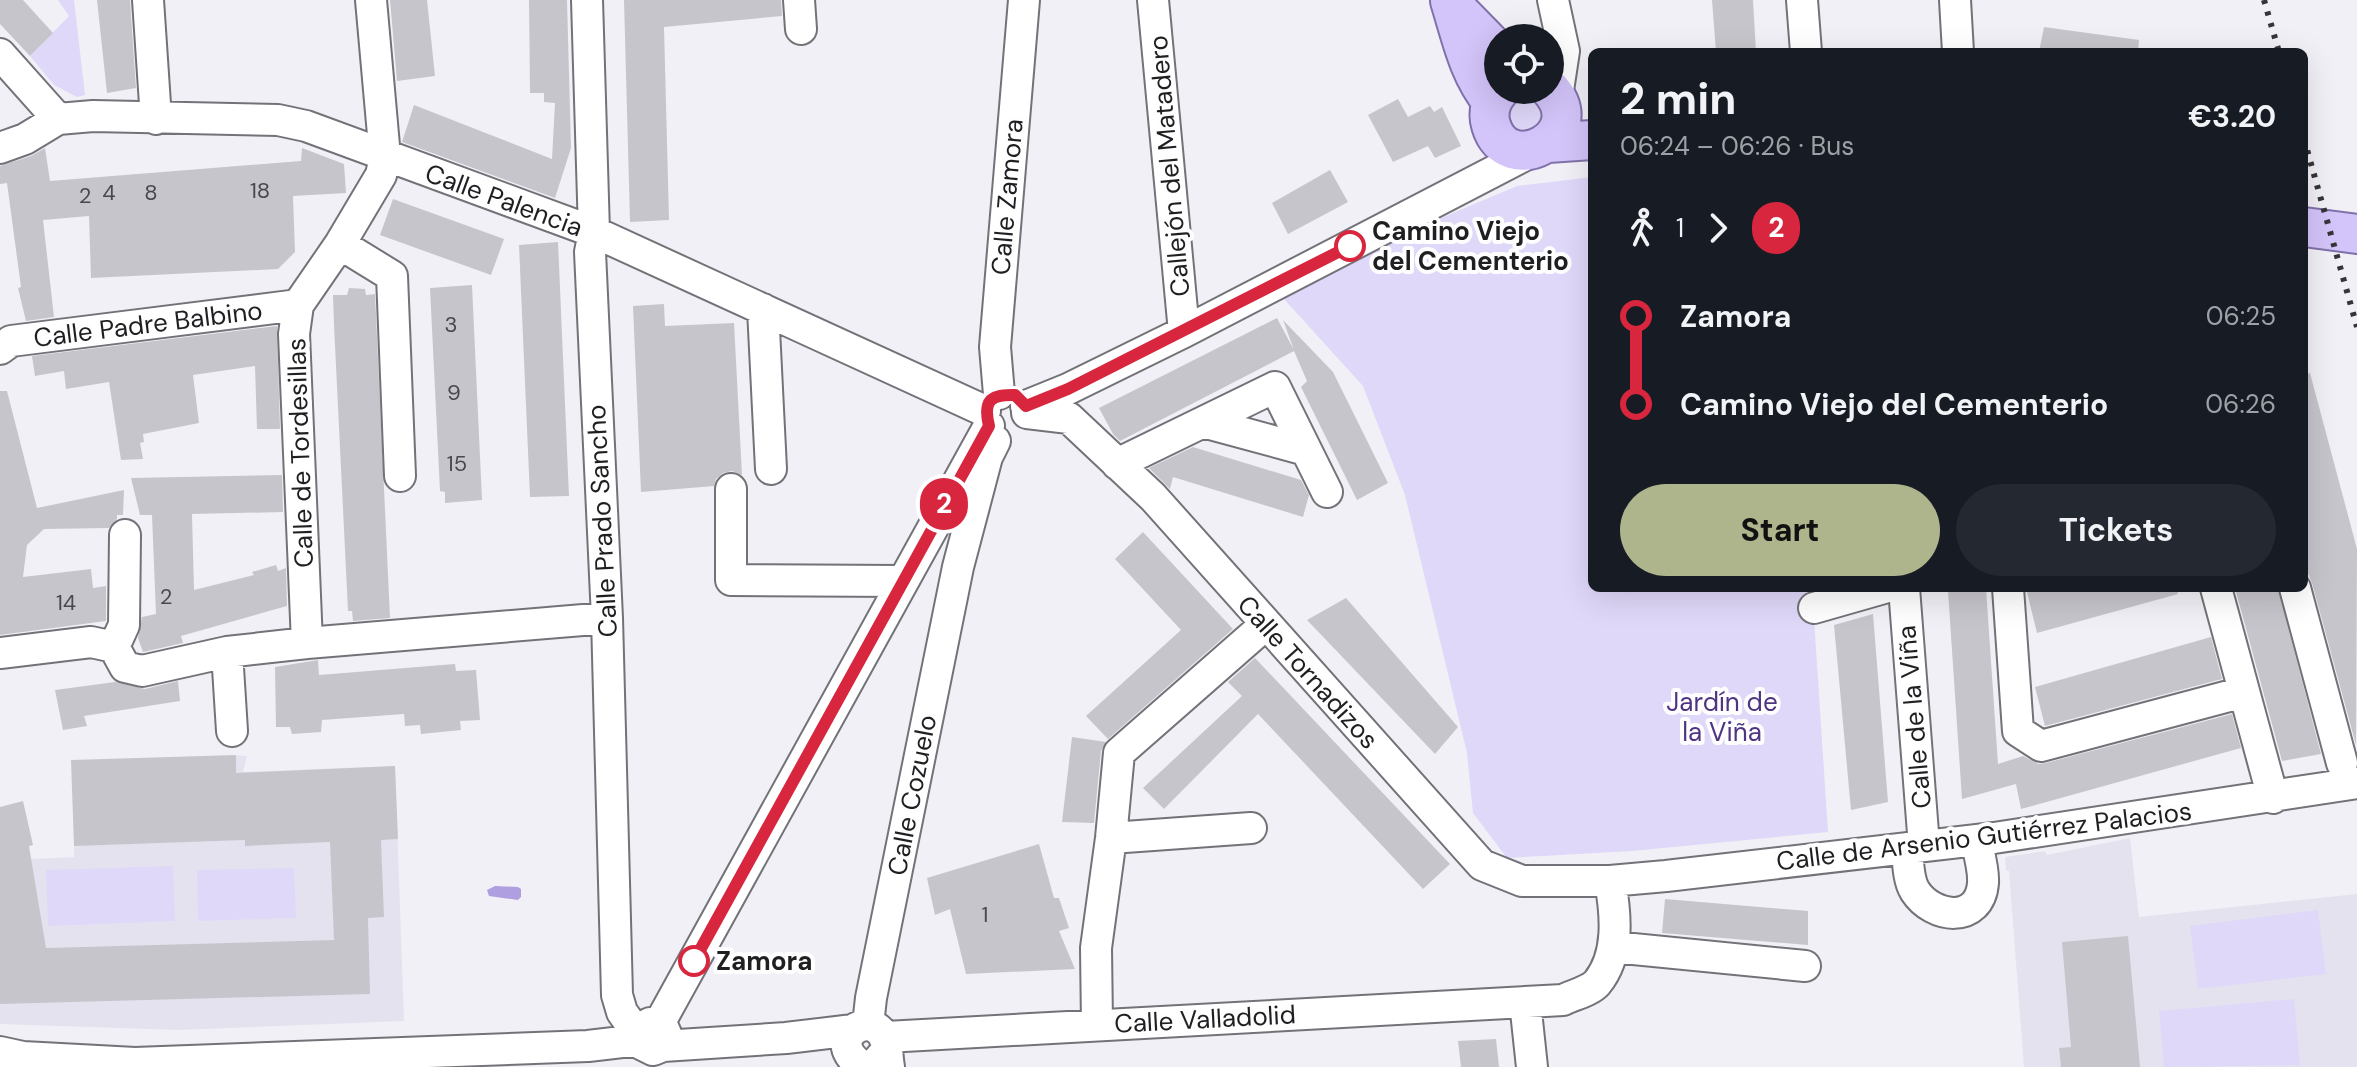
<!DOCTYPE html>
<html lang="en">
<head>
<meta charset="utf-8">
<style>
  body { margin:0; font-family:"DM Sans",sans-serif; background:#242831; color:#f1f3f6; height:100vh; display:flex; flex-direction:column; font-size:30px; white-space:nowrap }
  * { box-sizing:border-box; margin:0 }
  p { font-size:26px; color:#9ea1a6 }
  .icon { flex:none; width:44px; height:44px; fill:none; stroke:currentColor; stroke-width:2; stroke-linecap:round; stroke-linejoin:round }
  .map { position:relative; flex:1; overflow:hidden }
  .side { position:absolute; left:1588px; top:48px; width:720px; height:544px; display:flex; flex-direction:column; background:#171b24; border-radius:12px; box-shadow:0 8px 32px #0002 }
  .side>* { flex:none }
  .badge { padding:0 16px; border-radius:26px; font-size:28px; line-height:52px }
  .controls { position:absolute; left:1484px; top:24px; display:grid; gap:16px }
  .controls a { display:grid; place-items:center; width:80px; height:80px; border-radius:50%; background:#171b24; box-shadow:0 8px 32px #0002; font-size:40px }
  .map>.badge { position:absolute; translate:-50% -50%; box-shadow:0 0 0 4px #fff }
  .legs { display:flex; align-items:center; gap:12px; height:88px; padding:0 32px; font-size:26px }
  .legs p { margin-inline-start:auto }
  .head { display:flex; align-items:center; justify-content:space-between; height:136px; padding:0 32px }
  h1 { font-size:44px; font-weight:700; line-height:60px }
  .primary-button { display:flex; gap:16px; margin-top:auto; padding:16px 32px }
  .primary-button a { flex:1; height:92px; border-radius:48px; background:#aeb48b; color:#111; font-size:32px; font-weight:700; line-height:92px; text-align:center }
  .primary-button a+a { background:#242831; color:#f1f3f6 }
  ul { padding:0 32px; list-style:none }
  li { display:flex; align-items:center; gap:28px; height:88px; font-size:30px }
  li i { display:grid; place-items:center; width:12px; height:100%; margin:0 10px; background:currentColor }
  li i::after { content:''; width:20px; height:20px; margin:-10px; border:6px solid; border-radius:50%; background:#171b24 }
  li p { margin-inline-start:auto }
  li:first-child i { background:linear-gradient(#0000 50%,currentColor 0) }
  li:last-child i { background:linear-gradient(currentColor 50%,#0000 0) }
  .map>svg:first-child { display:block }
  .built { fill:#e5e2f0 }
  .green { fill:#dfd8f9 }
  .water { fill:#af9ee0 }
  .building { fill:#c7c5cc }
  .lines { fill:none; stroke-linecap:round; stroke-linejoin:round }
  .minor-casing { stroke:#737278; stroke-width:34 }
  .major-casing { stroke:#8171ab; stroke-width:42 }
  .minor { stroke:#fff; stroke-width:30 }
  .major { stroke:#d3c4f9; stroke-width:38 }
  .rail { stroke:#353437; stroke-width:6; stroke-dasharray:4 8; stroke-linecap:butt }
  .line-1-casing { stroke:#fff; stroke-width:18 }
  .line-1 { stroke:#d7263d; stroke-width:12 }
  .stop-1-dot { fill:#fff; stroke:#d7263d; stroke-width:4 }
  .labels { text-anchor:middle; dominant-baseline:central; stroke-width:8; stroke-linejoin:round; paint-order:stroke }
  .number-label { font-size:22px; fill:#49484c }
  .street-label { font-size:26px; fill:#1f1e21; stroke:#fefeff }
  .stop-label { font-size:26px; font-weight:bold; fill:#1f1e21; stroke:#fefeff; text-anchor:start }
  .park-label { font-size:26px; fill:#4f3482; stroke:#fefeff }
</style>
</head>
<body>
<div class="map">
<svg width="2357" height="1067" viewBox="0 0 2357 1067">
  <rect width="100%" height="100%" fill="#f1f0f6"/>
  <!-- built -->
  <path class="built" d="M235,755L247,756L243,772L395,766L404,1021L178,1030L0,1024V864L31,859L74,857V846Z
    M2130,838L2139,917L2357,894V1067H2024L2009,871L2006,870L2005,857L2045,851L2047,855Z"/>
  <!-- green -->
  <path class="green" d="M58,0H74L85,95L77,97L54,85L30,56L69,16Z
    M1526,94L1539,98L1546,116L1528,135L1510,128L1506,109L1514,98Z
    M1592,177V588H1812L1828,832L1632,851L1507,858L1473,813L1467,753L1405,495L1363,386L1284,299L1401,235L1517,186Z
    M173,866L175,921L48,926L46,870Z
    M294,868L296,918L198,921L197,870Z
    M2318,910L2326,974L2198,989L2190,926Z
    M2294,999L2300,1065L2164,1067L2159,1011Z"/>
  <!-- water -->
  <path class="water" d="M495,886L518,887L521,889V897L518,900L489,896L487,890Z"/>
  <!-- building -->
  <path class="building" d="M0,0H23L53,33L30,56L0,24Z
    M97,0H130L136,88L107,93Z
    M390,0H427L435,76L397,81Z
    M529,0H567L571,148L555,198L402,142L414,105L552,159L555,103L544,102V93H530Z
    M624,0H781L782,16L664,27L669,220L630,222Z
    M1712,0H1753L1756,52H1716Z
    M2044,27L2139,40L2138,52H2039Z
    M1398,99L1408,117L1430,106L1434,112L1442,107L1461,146L1435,158L1428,146L1393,162L1368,115Z
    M45,148L50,181L301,161L302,148L344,164L346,193L293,196L295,252L278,269L91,278L89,216L43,220L54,317L26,321L18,288L21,287L7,183L0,184V166L31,156Z
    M1330,170L1348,202L1288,234L1272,203Z
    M393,199L504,239L491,275L380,235Z
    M558,242L569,496L530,497L519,245Z
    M472,285L482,500L445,503V492L440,491L430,288Z
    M349,288L365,289L366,295L375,294L390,618L353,621L352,611H348L334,325L333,295H347Z
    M664,304L665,326L734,323L742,475L732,471L723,473L716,479L714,486L641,492L633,306Z
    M1277,318L1294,350L1283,320L1333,372L1388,483L1357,500L1301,387L1307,381L1294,351L1120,441L1113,434L1099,408Z
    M277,326L280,429H257L255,366L193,375L199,423L143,434L144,442L140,443L143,459L121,460L109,382L66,389L64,371L35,376L32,356Z
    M2310,373L2357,549L2356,745L2312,583L2304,564V374Z
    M0,391H7L37,508L124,490L123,515H117V519L109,528L44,529L27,545L23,577L91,569L93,588L106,586V621L0,635Z
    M1193,447L1301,480L1309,495L1303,517L1173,477L1170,489L1149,468Z
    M282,475L283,512L192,514L194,590L254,575L252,572L276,565L278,571L286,568L287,606L181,636L183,643L143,652L138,638L142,617L156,614L152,515H140L131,478Z
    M1143,532L1233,629L1108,739L1086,716L1181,630L1115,559Z
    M1959,588H1986L1998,764L2023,756L2038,764L2046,763L2232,714L2241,748L2021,809L2016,784L1962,799L1948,591Z
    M2026,588H2177L2178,594L2037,633Z
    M2235,588H2278L2321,754L2282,761Z
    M1346,598L1458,727L1435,754L1307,620Z
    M1873,614L1888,802L1851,810L1834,625Z
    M2211,637L2222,679L2045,726L2035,687Z
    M1255,658L1450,864L1423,889L1258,714L1164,809L1143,788L1242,696L1228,682Z
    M318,660L319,675L455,664L456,671L476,670L480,720L460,721L461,730L421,734L420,725L405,726L404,714L322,720L321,732L292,734L290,727H276L275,667Z
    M178,681L180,701L84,716L87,726L63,730L55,690L115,682L145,689Z
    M1072,737L1106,742L1101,751L1094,823L1062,822Z
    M236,755V773L395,766L398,839L381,840L384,917L368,918L370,994L0,1004V807L23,801L33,845L29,846L46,948L334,940L330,842L245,846V840L74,846L71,760Z
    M1039,844L1054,898H1059L1069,928L1059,931L1075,969L966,974L950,909L935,915L927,878Z
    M1665,899L1808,911V945L1662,933Z
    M2128,936L2140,1067H2061L2059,1048L2071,1047L2062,942Z
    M1496,1039L1499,1067H1461L1458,1041Z"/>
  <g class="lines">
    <defs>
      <path id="minor" d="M148,0L156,119
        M587,0L594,232L590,252L607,618L617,995L622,1012L639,1036
        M799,0L801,29
        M1153,0L1184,332
        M1553,0L1564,51L1557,97
        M1802,0L1806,52
        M1955,0L1958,52
        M0,54L58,119
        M0,148L25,139L58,119L93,116L278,120L306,126L594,232L985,411
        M340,244L392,276L400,476
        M763,309L771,469
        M0,349L11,341L298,305
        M999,394L995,347L1024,0
        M1026,406L1068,389L1184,332L1535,150
        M1027,413L1069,418L1153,497L1482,865L1522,881H1610L1666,876L1994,838L2357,783
        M1203,422L1306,450
        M1117,464L1275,387L1327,492
        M731,489V580L902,581
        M1904,588L1924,846
        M2008,588L2018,731L2041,746L2244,692
        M2216,588L2273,798
        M2295,588L2342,763
        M1814,608L1884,588
        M307,643L294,334L298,305L340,244L381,175L385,157L371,0
        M114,647L124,625L125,535
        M227,652L232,731
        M0,653L91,642L114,647L125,667L142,671L227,652L307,643L607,618
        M1111,838L1251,828
        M1907,848C1908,861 1908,880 1915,891C1933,919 1980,924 1983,883C1984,870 1979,853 1976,840
        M1613,947L1805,966
        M1525,1002L1532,1067
        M659,1024L989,426
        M1097,1024L1096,948L1111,838L1119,753L1265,625
        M868,1025L871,998L958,567L987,457L995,441
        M886,1037L1563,1000C1573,995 1590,991 1597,983C1620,955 1616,914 1610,881
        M663,1046L666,1034L663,1027L650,1023L642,1028L639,1036L641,1044L653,1050L663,1046L786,1038L853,1030
        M886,1051L875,1064L862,1066C823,1040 868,1009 883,1035C888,1043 887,1057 889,1067
        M0,1052L23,1057L135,1063L588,1046L639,1040"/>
      <path id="major" d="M1450,1C1461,36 1468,73 1492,102
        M1455,7L1498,51
        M1500,90C1491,100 1487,112 1491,125C1507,180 1592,136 1550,89
        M1548,143L1592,140
        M2304,227L2357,234"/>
    </defs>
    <!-- minor casing -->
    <use href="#minor" class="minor-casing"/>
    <!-- major casing -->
    <use href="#major" class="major-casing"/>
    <!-- minor -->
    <use href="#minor" class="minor"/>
    <!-- major -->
    <use href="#major" class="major"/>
    <!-- rail -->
    <path class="rail" d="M2264,0L2279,52
      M2304,139L2357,327"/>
  </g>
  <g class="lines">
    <defs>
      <path id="line-1" d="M694,961L989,426C983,401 990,394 1015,395L1026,406L1068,389L1350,246"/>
    </defs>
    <!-- line-1 casing -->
    <use href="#line-1" class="line-1-casing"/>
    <!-- line-1 -->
    <use href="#line-1" class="line-1"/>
  </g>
  <!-- markers -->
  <g class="stop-1-dot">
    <circle cx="1350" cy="246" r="14"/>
    <circle cx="694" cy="961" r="14"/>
  </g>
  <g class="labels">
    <!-- number labels -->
    <g class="number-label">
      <text x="260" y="190">18</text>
      <text x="109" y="192">4</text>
      <text x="151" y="192">8</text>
      <text x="85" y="195">2</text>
      <text x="451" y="324">3</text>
      <text x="454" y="392">9</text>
      <text x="457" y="463">15</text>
      <text x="166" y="596">2</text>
      <text x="66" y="602">14</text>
      <text x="985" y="914">1</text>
    </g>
    <!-- street labels -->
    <g class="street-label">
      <text transform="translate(1169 166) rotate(-95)">Callejón del Matadero</text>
      <text transform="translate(1007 197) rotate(-85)">Calle Zamora</text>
      <text transform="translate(504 200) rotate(20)">Calle Palencia</text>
      <text transform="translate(148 324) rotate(-7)">Calle Padre Balbino</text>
      <text transform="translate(300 453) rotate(-92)">Calle de Tordesillas</text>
      <text transform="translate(602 521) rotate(-93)">Calle Prado Sancho</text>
      <text transform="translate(1308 672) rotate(48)">Calle Tornadizos</text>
      <text transform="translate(1914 717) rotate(-95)">Calle de la Viña</text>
      <text transform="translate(912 795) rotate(-79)">Calle Cozuelo</text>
      <text transform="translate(1984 836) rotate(-7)">Calle de Arsenio Gutiérrez Palacios</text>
      <text transform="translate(1205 1019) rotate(-3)">Calle Valladolid</text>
    </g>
    <!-- stop labels -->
    <g class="stop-label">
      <text x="1372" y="231">Camino Viejo<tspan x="1372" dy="30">del Cementerio</tspan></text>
      <text x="716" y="961">Zamora</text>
    </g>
    <!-- park labels -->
    <g class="park-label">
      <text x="1722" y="702">Jardín de<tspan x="1722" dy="30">la Viña</tspan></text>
    </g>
  </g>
</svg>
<div class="controls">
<a><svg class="icon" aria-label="locate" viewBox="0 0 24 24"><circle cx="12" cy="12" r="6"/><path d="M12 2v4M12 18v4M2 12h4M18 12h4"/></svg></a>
</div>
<b class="badge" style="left:944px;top:504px;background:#d7263d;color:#fff">2</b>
<section class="side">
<div class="head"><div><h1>2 min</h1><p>06:24 – 06:26 · Bus</p></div><b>€3.20</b></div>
<div class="legs"><svg class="icon" aria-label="walk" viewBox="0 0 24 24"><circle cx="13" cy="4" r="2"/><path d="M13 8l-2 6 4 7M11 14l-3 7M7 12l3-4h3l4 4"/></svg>1<svg class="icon" aria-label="forward" viewBox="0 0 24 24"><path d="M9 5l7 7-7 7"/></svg><b class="badge" style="background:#d7263d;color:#fff">2</b></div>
<ul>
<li><i style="color:#d7263d"></i><b>Zamora</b><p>06:25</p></li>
<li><i style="color:#d7263d"></i><b>Camino Viejo del Cementerio</b><p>06:26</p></li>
</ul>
<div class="primary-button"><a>Start</a><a>Tickets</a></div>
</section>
</div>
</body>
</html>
